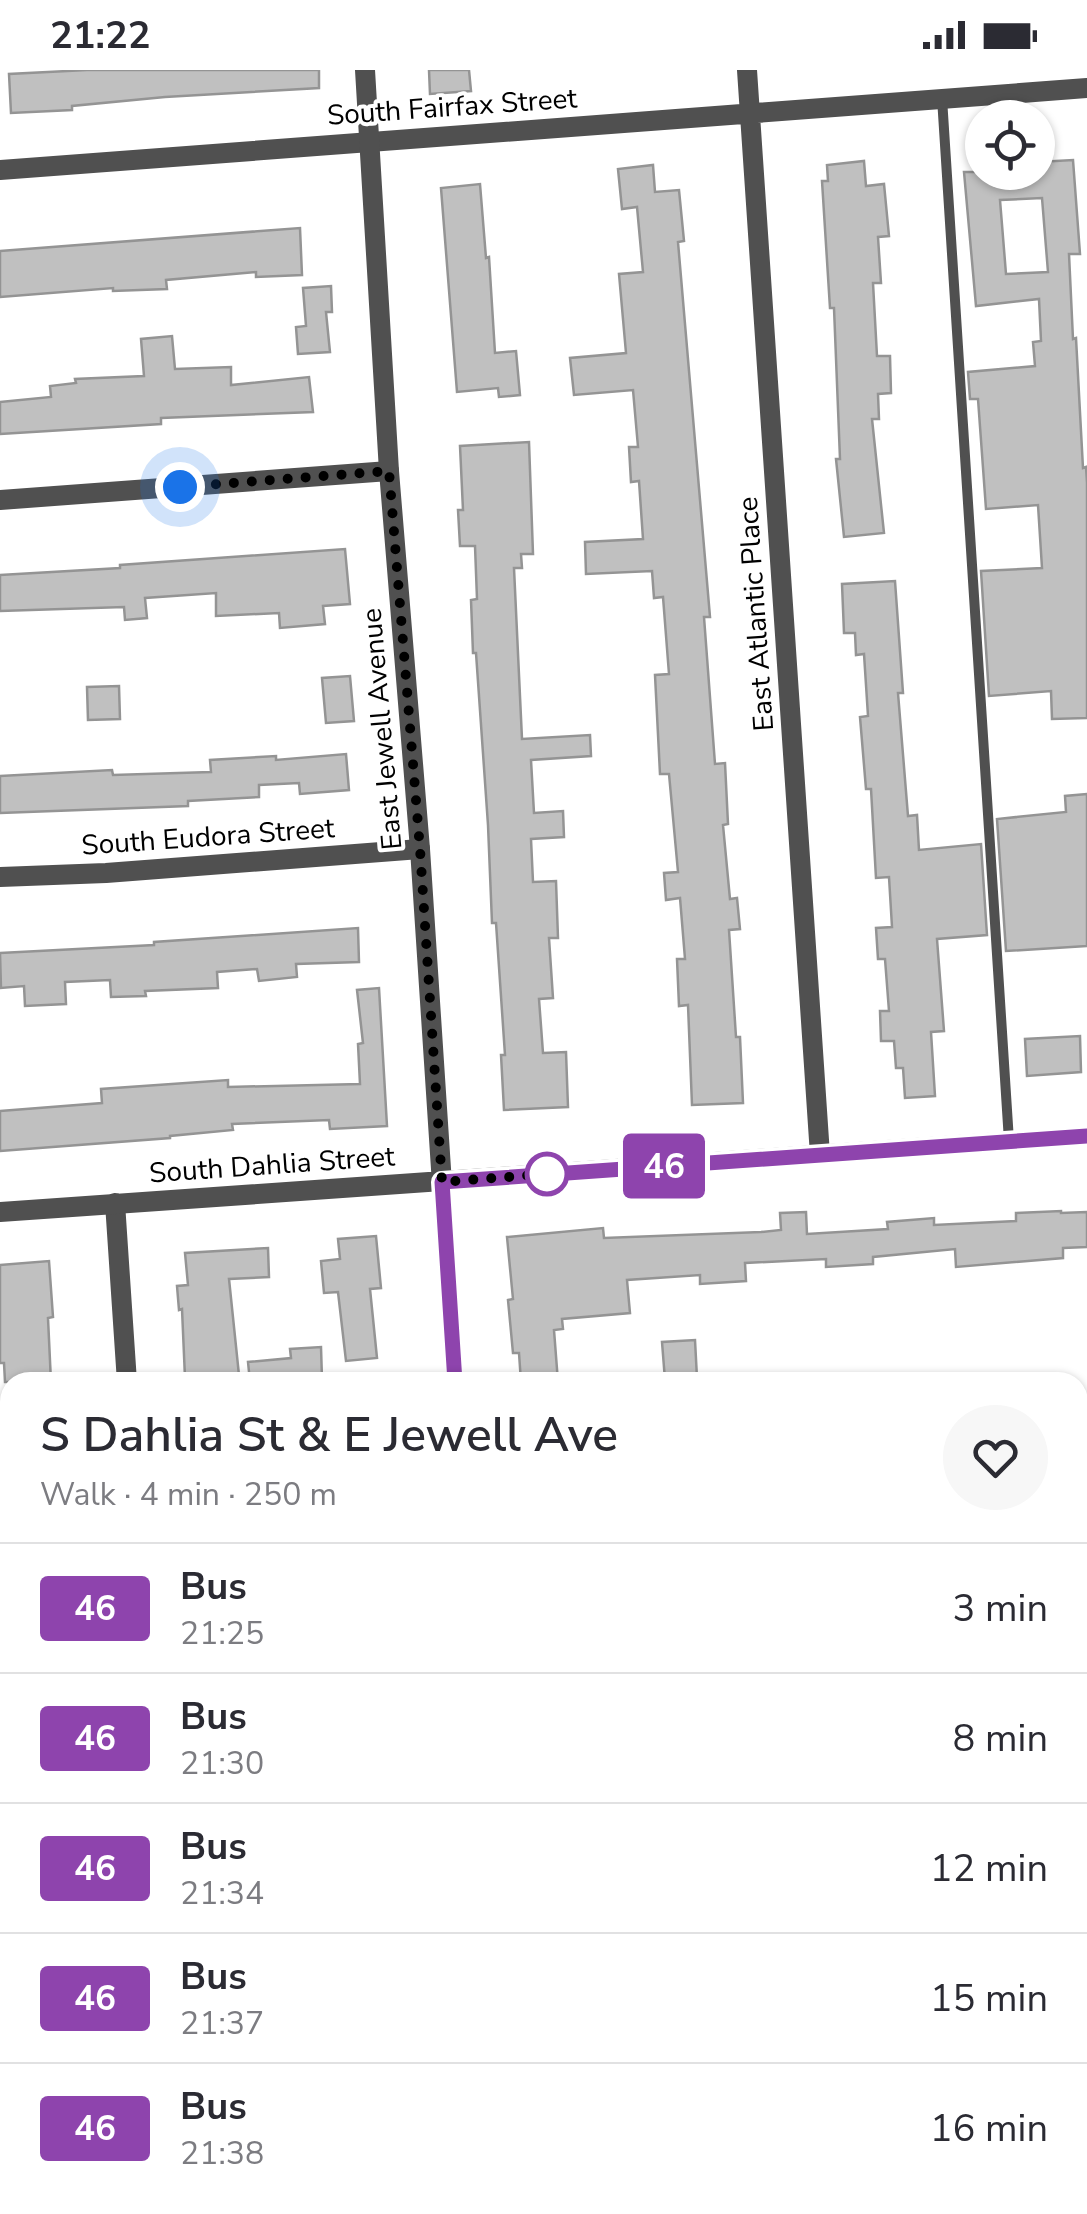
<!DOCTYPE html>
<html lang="en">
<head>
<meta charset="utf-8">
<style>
  body { margin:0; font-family:"Nunito Sans",sans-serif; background:#f7f7f7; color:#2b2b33; height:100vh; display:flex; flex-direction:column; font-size:38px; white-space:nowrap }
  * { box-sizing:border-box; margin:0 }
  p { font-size:32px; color:#7c7c81 }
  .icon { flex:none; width:55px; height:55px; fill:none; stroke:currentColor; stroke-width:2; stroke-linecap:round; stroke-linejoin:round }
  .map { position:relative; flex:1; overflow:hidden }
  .sheet { position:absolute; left:0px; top:1302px; width:1088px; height:842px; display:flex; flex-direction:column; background:#fff; border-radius:30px 30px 0 0; box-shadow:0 2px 8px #0004 }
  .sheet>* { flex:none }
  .badge { padding:0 20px; border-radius:8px; font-size:35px; line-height:65px }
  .buttons { position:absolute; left:965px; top:30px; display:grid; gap:20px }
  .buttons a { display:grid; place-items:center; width:90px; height:90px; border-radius:50%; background:#fff; box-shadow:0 2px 8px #0004; font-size:50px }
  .you { position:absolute; width:50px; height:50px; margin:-25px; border:8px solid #fff; border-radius:50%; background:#1a73e8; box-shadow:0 0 0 15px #1a73e833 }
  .map>.badge { position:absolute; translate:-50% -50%; box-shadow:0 0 0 5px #fff }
  .round { display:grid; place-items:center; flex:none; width:105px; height:105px; border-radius:52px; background:#f7f7f7 }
  .summary { display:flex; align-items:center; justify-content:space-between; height:170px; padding:0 40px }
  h1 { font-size:48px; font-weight:600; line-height:75px }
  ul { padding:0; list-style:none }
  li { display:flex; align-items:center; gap:30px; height:130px; padding:0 40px; border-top:2px solid #e1e1e2 }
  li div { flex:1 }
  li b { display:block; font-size:38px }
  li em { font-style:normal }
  li .badge { min-width:110px; font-weight:700; text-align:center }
  .status { display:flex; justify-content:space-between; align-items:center; height:70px; padding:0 50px; background:#fff; direction:ltr }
  .status svg { height:28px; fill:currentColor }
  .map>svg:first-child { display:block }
  .building { fill:#c0c0c0; stroke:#949494; stroke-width:2.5; fill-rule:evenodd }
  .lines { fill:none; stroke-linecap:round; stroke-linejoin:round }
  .path { stroke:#727272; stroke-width:5; stroke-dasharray:2.5 5; stroke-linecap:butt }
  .service { stroke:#505050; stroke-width:10 }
  .minor { stroke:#505050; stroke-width:20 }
  .tertiary { stroke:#505050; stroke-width:20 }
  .line-casing { stroke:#fff; stroke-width:22 }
  .line { stroke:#8e44ad; stroke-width:15 }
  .walk { stroke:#000; stroke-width:10; stroke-dasharray:0 18 }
  .stop-dot { fill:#fff; stroke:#8e44ad; stroke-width:5 }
  .labels { text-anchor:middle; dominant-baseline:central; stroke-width:8; stroke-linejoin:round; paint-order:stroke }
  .street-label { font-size:28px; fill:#000; stroke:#fff }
</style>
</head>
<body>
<div class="status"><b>21:22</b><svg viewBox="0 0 49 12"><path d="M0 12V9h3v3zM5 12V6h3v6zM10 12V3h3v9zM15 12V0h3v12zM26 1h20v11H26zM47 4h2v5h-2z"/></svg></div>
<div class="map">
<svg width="1087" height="2144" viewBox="0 0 1087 2144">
  <rect width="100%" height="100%" fill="#fff"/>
  <!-- building -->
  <path class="building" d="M87,0H319V18L165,27L72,36V40L11,43L9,4Z
    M429,0H469L471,21L430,24Z
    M1073,90L1080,184H1069L1073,269L1076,268L1083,398L1086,397L1087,413V648L1052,649L1051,621L989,626L981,501L1042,498L1038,435L986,439L978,329H970L968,302L1035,296L1033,272L1041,271L1039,229L976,236L964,102H1038V92ZM1042,128L1048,202L1006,204L1000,130Z
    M864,91L866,116L884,114L889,166L878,167L881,213H873L877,286H890L891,323L878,324L879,349H872L884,463L844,467L836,389H840L834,238H830L822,111H828L827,95Z
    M653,95L655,122L679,120L684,171L678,172L710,547H704L715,694L725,693L728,754L723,755L730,829L737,828L740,859L729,860L736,967H740L743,1033L692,1035L688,935L679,936L677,889H685L680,828L666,830L664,803L678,802L669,704H660L655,605L669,604L663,527L654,528L652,501L586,504L585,472L643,469L639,411L631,412L629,377H638L633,320L574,325L570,288L626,283L619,204L643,202L637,137L622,139L618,99Z
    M480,114L486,188L489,187L495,283L516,281L520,325L499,327L498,318L457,322L441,118Z
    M300,158L302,205L256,207V202L166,210L167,219L113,221V218L0,227V181Z
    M331,216L332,242H326L330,282L298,284L296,257L306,256L303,218Z
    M172,266L175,299L231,297V315L309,307L313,342L161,348V354L0,364V332L51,327L50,316L76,313L75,309L144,306L141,269Z
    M529,372L533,484H521L522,498H514L522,669L590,665L591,686L531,690L534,743L563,741L564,767L531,769L533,812L556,811L558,868H549L553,928L539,929L543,983L566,982L568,1037L504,1040L501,985H505L496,853H492L488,755L476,583H473L471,530L477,529L475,476H460L458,440H463L460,376Z
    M345,479L350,534L323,536L325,554L280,558L279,543L216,546V523L145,528L147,548L125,550L124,537L0,541V505L120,498V495Z
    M895,511L903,623H898L908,746L917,745L919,780L981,774L987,865L937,869L944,961L931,962L935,1026L905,1028L903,998H896L894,971H881L880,941H889L885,889H878L876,858L892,857L889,807L876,808L871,719H866L860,647L868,646L864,584L856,585L855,563H844L842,514Z
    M350,606L354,651L326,653L322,608Z
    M119,616L120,649L88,650L87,617Z
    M346,684L349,720L300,724L299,713L259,715V727L188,731V736L0,743V706L112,700L113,705L211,702L210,690L276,686V690Z
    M1087,724V876L1006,881L997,749L1066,742L1065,726Z
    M358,858L359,892L296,894L297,907L259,911L257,899L217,902L218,918L145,921L146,926L111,927L110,910L65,912L66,934L25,936L24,916L1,918L0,883L154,875V872Z
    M379,918L387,1056L330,1059L329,1050L232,1054L233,1060L170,1066V1068L0,1081V1041L102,1033L101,1019L228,1010V1017L360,1014L358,974L363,973L357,920Z
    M1080,966L1081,1002L1027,1006L1025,969Z
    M1061,1141V1143L1087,1142V1177L1063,1178V1188L956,1197L955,1179L873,1187V1194L826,1197V1189L745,1193L746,1211L700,1214V1205L627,1210L630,1243L562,1249L563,1259L554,1260L558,1312H521L519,1283H513L508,1230L513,1229L507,1167L603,1158L604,1168L761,1162L781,1160L780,1143L806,1142L807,1164L888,1159L887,1152L934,1148V1155L1016,1151V1143Z
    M376,1166L381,1218L370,1219L377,1288L346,1291L338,1222L324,1223L321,1191L340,1189L338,1169Z
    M268,1178L269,1207L229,1209L239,1305L185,1308L182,1239L179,1240L177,1216L188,1215L185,1183Z
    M49,1191L53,1247L48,1248L51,1312H5L4,1293H0V1195Z
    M695,1270L697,1308L665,1310L662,1272Z
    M321,1277L322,1309L250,1312L248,1292L291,1288L290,1279Z"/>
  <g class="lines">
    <!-- path -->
    <path class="path" d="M1078,1971H1087"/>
    <!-- service -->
    <path class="service" d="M942,28L1009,1071
      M1085,1790L1087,1821
      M1078,2017L1087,2016
      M1078,2077H1087"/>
    <!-- minor -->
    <path class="minor" d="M747,0L820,1085
      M0,100L1087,18
      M0,430L389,401
      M0,807L106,803L420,779
      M115,1133L127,1312
      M1078,1559H1087
      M1078,1942H1087
      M183,2135L184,2144"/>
    <!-- tertiary -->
    <path class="tertiary" d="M365,0L389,401L420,779L455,1312
      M0,1142L1087,1066
      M515,2135L516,2144"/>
  </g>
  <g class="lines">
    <defs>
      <path id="line" d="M455,1312L442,1112L1087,1066"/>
    </defs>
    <!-- line casing -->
    <use href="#line" class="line-casing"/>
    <!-- line -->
    <use href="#line" class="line"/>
    <!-- walk -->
    <path class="walk" d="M180,417L389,401L420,779L442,1112L547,1104"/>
  </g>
  <!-- markers -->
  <circle class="stop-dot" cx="547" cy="1104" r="20"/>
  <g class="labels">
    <!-- street labels -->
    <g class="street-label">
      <text transform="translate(452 37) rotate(-4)">South Fairfax Street</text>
      <text transform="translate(756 544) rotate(-94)">East Atlantic Place</text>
      <text transform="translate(382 659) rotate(-95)">East Jewell Avenue</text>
      <text transform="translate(208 767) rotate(-4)">South Eudora Street</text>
      <text transform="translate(272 1095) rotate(-4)">South Dahlia Street</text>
    </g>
  </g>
</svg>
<div class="buttons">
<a><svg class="icon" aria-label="locate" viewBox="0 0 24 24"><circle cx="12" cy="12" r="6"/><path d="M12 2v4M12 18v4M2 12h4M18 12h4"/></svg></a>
</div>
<div class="you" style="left:180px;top:417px"></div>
<b class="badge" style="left:664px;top:1096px;background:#8e44ad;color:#fff">46</b>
<section class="sheet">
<div class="summary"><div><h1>S Dahlia St &amp; E Jewell Ave</h1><p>Walk · 4 min · 250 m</p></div><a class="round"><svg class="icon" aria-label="heart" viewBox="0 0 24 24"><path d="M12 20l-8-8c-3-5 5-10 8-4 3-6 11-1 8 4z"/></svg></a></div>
<ul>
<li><span class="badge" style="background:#8e44ad;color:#fff">46</span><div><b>Bus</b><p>21:25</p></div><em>3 min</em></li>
<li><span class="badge" style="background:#8e44ad;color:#fff">46</span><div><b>Bus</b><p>21:30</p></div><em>8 min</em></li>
<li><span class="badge" style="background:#8e44ad;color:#fff">46</span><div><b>Bus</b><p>21:34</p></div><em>12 min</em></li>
<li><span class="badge" style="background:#8e44ad;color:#fff">46</span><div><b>Bus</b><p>21:37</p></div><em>15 min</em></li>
<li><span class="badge" style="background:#8e44ad;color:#fff">46</span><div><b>Bus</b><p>21:38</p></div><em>16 min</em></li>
</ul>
</section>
</div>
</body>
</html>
